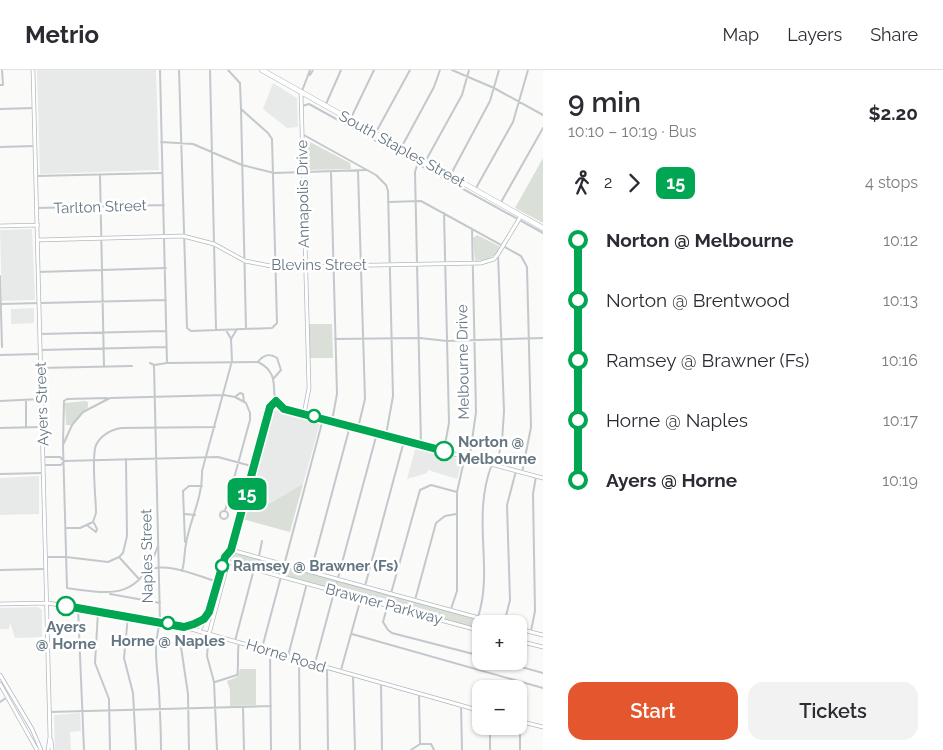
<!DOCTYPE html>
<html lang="en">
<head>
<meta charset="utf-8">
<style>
  body { margin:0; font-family:Raleway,sans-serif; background:#f2f2f3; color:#2b2b33; height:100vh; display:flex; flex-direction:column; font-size:19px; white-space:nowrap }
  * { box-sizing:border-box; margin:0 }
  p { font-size:16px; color:#7c7c81 }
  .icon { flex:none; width:28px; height:28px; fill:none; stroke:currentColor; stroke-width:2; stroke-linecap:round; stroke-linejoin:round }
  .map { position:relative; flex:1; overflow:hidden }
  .panel { display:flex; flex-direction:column; background:#fff; width:400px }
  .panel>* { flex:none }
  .badge { padding:0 10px; border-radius:8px; font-size:18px; line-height:32px }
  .tools { position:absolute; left:472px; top:545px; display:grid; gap:10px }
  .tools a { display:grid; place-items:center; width:55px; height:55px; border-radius:10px; background:#fff; box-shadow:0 1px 4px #0004; font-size:25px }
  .map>.badge { position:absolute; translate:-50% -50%; box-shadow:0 0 0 2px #fff }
  .legs { display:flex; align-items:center; gap:8px; height:55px; padding:0 25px; font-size:16px }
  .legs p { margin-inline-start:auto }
  .headline { display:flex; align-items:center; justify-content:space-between; height:85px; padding:0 25px }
  h1 { font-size:28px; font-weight:600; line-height:38px }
  .cta { display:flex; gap:10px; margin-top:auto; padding:10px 25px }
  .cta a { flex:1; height:58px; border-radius:15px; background:#e4572e; color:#fff; font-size:20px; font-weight:600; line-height:58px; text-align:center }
  .cta a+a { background:#f2f2f3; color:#2b2b33 }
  ul { padding:0 25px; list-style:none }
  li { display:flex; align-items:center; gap:18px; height:60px; font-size:19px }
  li i { display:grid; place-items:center; width:8px; height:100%; margin:0 6px; background:currentColor }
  li i::after { content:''; width:12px; height:12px; margin:-6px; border:4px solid; border-radius:50%; background:#fff }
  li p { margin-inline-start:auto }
  li:first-child i { background:linear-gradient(#0000 50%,currentColor 0) }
  li:last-child i { background:linear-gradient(currentColor 50%,#0000 0) }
  header { display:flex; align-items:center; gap:30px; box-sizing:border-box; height:70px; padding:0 25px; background:#fff; border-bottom:1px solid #e1e1e2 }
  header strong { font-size:24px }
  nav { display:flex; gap:28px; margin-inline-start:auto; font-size:18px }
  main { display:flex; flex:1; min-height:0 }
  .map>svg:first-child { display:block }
  .built { fill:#e8e9e9 }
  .park { fill:#dadfd7 }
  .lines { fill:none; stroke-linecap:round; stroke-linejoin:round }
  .secondary-casing { stroke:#b3babf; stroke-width:4.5 }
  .primary-casing { stroke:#b5babe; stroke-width:5.5 }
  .street { stroke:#c3c8cc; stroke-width:2 }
  .secondary { stroke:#fff; stroke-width:3 }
  .primary { stroke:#fff; stroke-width:4.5 }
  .line-1-casing { stroke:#fff; stroke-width:11 }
  .line-1 { stroke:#00a651; stroke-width:8 }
  .stop-1-dot { fill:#fff; stroke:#00a651; stroke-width:2.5 }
  .labels { text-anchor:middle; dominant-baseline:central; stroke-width:5; stroke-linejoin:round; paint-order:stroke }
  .street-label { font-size:15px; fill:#657683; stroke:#fff }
  .stop-label { font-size:15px; font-weight:bold; fill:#657683; stroke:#fff; text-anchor:start }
</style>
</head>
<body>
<header>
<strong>Metrio</strong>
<nav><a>Map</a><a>Layers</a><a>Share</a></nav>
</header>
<main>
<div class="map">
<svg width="543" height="680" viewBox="0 0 543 680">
  <rect width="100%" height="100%" fill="#fafaf8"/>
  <!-- built -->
  <path class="built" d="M37,0H156L159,100L40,104Z
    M273,13L297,28L298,57L287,58L263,39Z
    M32,159L35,230L2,231L0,160Z
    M34,238V253L11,254V239Z
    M273,339L318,351L320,353L303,414L265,435L248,430Z
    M416,377L460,389L462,392L457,409L428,400L427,403L407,409Z
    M39,406V444L0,445V408Z
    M38,537L42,540V567L15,568L10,552L9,559H0V538Z
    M80,643L81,661L70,662L71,680H55L54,645Z"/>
  <!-- park -->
  <path class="park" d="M308,71L350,93L351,99L306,100L303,75Z
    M543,88V153L515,138Z
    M477,165L499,176L498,183L486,190L475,191L473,168Z
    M308,254H332L333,288H309Z
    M85,331L88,332V337L72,355H66L65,333Z
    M303,414L290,462L242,449L248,430L266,435Z
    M235,483L496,554H481V560L232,492V485Z
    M240,599H256V635L230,636V620L227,611L237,607Z"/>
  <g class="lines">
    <defs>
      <path id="secondary" d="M33,0L50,667L48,680
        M301,23L309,318L304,344L543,408
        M0,156L38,155
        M38,170L183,166L214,174L245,191L276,197L481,193L494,189L498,184L521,146
        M231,480L501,554
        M225,487L228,492L481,561
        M0,534L48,533L184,557L481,641
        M186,556L203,550
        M519,559L543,565
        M199,561L210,539L225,487L231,480
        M209,564L231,481
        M519,571L543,577
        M0,605L32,659L41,680
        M0,614L37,680
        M519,651L543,657
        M51,670L52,680"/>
      <path id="primary" d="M262,0L543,158"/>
    </defs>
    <!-- secondary casing -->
    <use href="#secondary" class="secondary-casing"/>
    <!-- primary casing -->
    <use href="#primary" class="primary-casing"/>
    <!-- street -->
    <path class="street" d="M160,0L167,293
      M179,0L187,258L191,261L272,258L277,253L272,69L268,63L241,39L240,13L228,0
      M210,0L216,259
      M452,0L494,18L543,45
      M310,5L313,0
      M0,15H3L2,0
      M302,21L310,0
      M326,34L341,0
      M302,36L309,34L543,163
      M0,39L34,38
      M241,39L246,259
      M350,50L374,0
      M302,64L376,105L386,115L388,121L393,326L386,365
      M375,64L410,0
      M161,72L193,74L242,95L274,103L366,100
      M0,77L35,76
      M401,78L434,17L440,0
      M419,89L415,102L421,375
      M425,92L462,25L469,0
      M358,101L365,329L358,358
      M331,102L337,324L332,351
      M451,104L490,31L499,0
      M100,105L104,297
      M36,106L161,103
      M476,118L513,52L528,0
      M388,132L421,131L521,186L527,197L531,357L522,403
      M500,134L543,58
      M37,138L164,135
      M38,202L166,198
      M0,206L2,277
      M0,234L166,230
      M40,264L166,261
      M231,269L237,259
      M335,269L420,268L447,271L543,268
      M41,280L166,277
      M0,285L40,284
      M258,292C263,285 270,283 277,288L281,300L274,308
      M150,293L154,295
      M154,295L160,552C153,579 157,594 159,621C160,641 161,660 161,680
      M154,295L167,293L258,292C284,305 267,325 280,337C286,341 297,342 304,343
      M40,298L132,296
      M235,327L240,323L243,324L244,332
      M26,330V358
      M0,331L41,329
      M0,358L42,357
      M63,373L64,331L67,329L107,328
      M444,380L449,353L444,143
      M43,387H60L64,391L218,387L255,397
      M43,395H61L64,391
      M496,396L502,372L504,341L498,184
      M0,404L43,403
      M457,422L431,415L420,420L383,552L388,560L392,563L481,586
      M220 445a4 4 0 1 1 8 0a4 4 0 1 1-8 0Z
      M185,444L195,445
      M88,456L96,462L97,459L94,453
      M67,458H80L93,452L96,443C96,428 91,387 96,375C101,365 111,360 121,358L215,357
      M185,472L183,421L189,416H202
      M158,476C139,529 115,525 67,518L63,375L72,355L83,342L110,328L224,325L235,327L246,333L250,343V350L225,441
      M231,480L270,337L276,331
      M259,486L262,471
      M47,487H66L108,492L119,487L123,483L127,466L126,389
      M119,487L139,509
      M0,500L45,499
      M148,500C167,491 202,508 222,513
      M182,501C185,491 184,483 186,474C190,449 203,427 202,401L232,291L231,269L226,260
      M311,501L350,356
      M365,516L404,371
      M110,524L160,533
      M415,530L436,453L445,446L456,444
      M78,538L84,680
      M451,539L457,521V422L464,391L470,385L476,342L472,159
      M98,542L95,593L109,629L110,680
      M128,546L124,588L133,623L136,680
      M478,547C494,498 471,448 492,394
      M504,554L510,530L507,435L516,401
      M184,557L181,577L188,624L189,680
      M531,561L535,541L533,424L536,406
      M209,564L207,586L214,612L217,680
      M352,564L543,618
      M235,571L254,499
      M262,578L323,349
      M270,582L271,680
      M288,586L307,513
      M299,590L300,680
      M500,591L543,603
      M315,593L377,363
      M327,598L328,680
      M341,600L361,528
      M353,606L355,680
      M215,612L237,605C239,601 237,581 239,572
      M381,613L382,680
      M0,632L12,624
      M461,635L462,680
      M243,637L244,680
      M50,642L271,636
      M520,651V680
      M490,656V680
      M420,674H431L434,680
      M411,680L420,674L419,623"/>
    <!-- secondary -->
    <use href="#secondary" class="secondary"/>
    <!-- primary -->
    <use href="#primary" class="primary"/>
  </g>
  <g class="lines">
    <defs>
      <path id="line-1" d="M66,536L184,557L194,554L204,549L209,542L225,487L231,480L270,337L276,331L284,339L444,381"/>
    </defs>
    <!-- line-1 casing -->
    <use href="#line-1" class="line-1-casing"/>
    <!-- line-1 -->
    <use href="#line-1" class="line-1"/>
  </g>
  <!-- markers -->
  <g class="stop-1-dot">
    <circle cx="314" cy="346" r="6"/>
    <circle cx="444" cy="381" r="9"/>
    <circle cx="222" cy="496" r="6"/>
    <circle cx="66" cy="536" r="9"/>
    <circle cx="168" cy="553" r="6"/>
  </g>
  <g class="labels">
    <!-- street labels -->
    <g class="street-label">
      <text transform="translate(402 79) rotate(29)">South Staples Street</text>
      <text transform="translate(303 124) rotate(-91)">Annapolis Drive</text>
      <text transform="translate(100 137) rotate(-2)">Tarlton Street</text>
      <text x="319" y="195">Blevins Street</text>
      <text transform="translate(463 292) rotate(-91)">Melbourne Drive</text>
      <text transform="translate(42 334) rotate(-92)">Ayers Street</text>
      <text transform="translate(147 486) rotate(-91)">Naples Street</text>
      <text transform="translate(384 534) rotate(15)">Brawner Parkway</text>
      <text transform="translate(286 586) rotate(17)">Horne Road</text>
    </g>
    <!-- stop labels -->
    <g class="stop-label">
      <text x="458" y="372">Norton @<tspan x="458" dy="17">Melbourne</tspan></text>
      <text x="233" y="496">Ramsey @ Brawner (Fs)</text>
      <text x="66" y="557" text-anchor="middle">Ayers<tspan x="66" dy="17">@ Horne</tspan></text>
      <text x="168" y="571" text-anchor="middle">Horne @ Naples</text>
    </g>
  </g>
</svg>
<div class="tools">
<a>+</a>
<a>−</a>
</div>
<b class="badge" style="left:247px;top:424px;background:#00a651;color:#fff">15</b>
</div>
<section class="panel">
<div class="headline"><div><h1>9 min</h1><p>10:10 – 10:19 · Bus</p></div><b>$2.20</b></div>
<div class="legs"><svg class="icon" aria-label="walk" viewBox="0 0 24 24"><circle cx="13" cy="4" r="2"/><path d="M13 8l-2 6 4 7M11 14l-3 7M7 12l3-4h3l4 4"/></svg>2<svg class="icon" aria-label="forward" viewBox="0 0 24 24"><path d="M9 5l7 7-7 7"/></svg><b class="badge" style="background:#00a651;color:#fff">15</b><p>4 stops</p></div>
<ul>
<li><i style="color:#00a651"></i><b>Norton @ Melbourne</b><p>10:12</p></li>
<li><i style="color:#00a651"></i><span>Norton @ Brentwood</span><p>10:13</p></li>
<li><i style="color:#00a651"></i><span>Ramsey @ Brawner (Fs)</span><p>10:16</p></li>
<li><i style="color:#00a651"></i><span>Horne @ Naples</span><p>10:17</p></li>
<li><i style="color:#00a651"></i><b>Ayers @ Horne</b><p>10:19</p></li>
</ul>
<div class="cta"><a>Start</a><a>Tickets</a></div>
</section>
</main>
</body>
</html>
